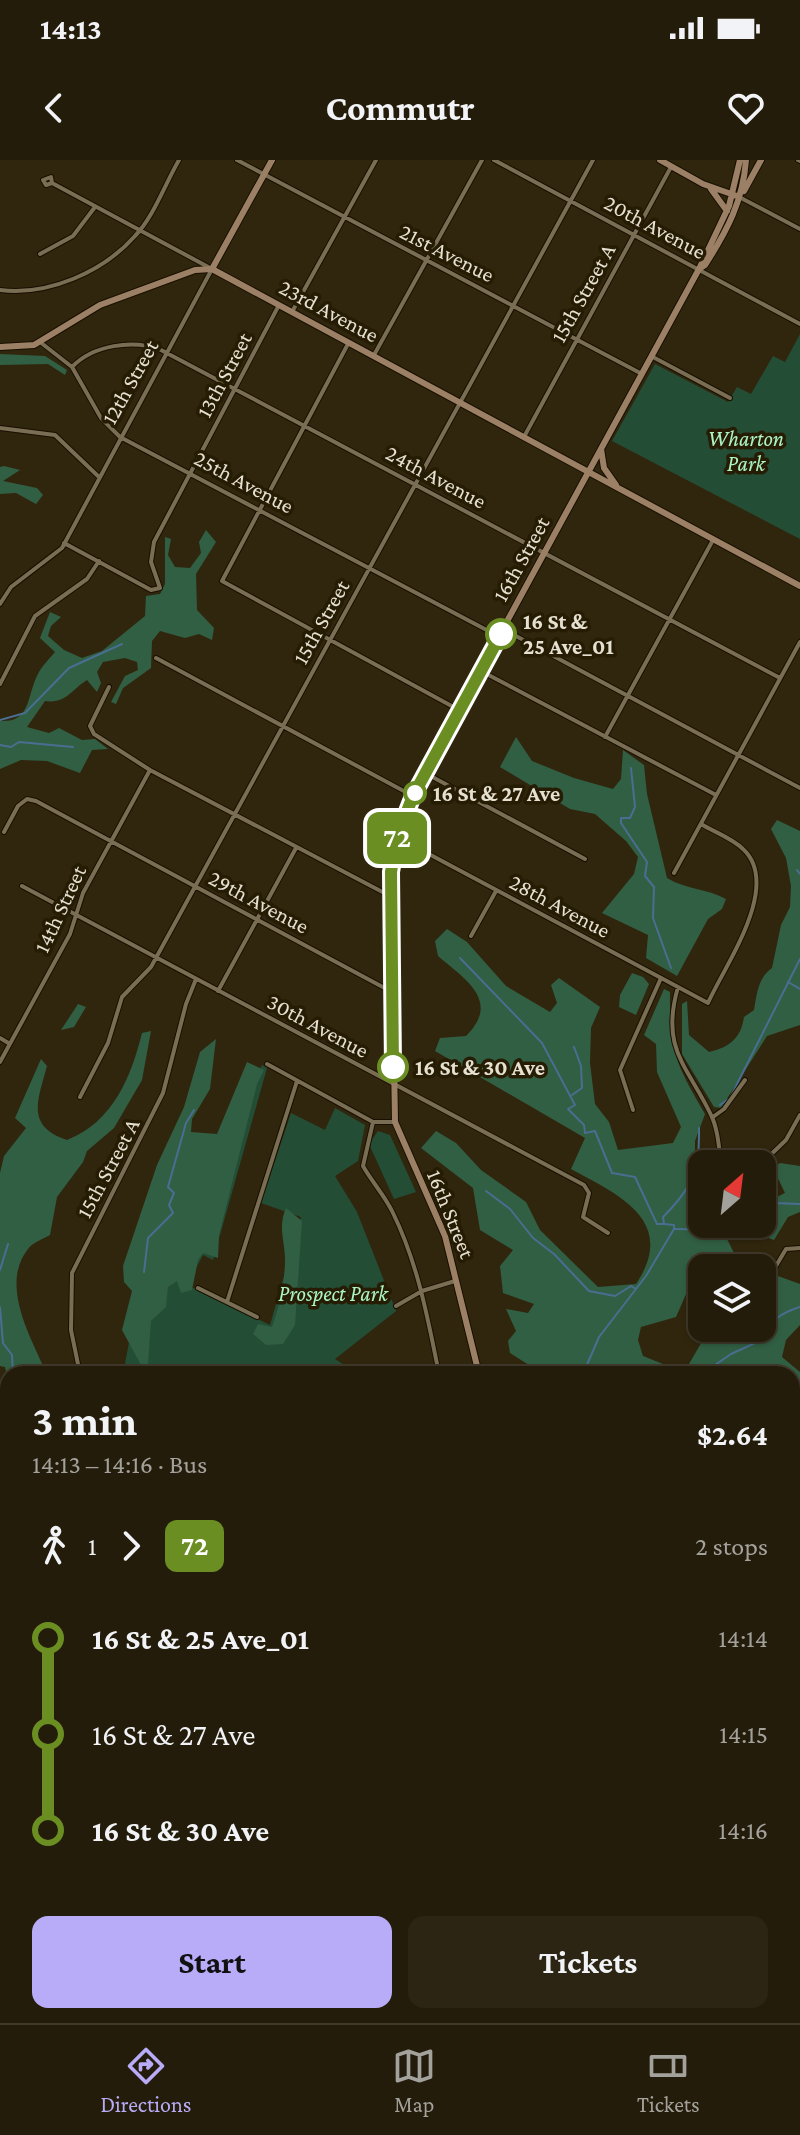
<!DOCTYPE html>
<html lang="en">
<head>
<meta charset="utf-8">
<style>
  body { margin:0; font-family:"Crimson Pro",serif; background:#2c2513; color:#f1f3f6; height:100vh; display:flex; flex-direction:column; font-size:30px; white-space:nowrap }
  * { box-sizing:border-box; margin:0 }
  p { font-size:26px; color:#a3a19c }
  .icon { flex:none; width:44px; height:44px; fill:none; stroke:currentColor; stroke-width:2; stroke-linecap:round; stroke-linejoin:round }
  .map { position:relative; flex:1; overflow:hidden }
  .panel { position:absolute; left:0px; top:1206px; width:800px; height:658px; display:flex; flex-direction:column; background:#241c0a; border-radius:24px 24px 0 0; box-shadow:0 2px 6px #0004,0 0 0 2px #413a2b }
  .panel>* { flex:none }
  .badge { padding:0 16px; border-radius:12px; font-size:28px; line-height:52px }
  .needle { width:52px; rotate:28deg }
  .fabs { position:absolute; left:688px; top:990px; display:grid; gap:16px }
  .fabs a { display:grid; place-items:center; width:88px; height:88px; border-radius:16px; background:#241c0a; box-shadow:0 2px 6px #0004,0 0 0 2px #413a2b; font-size:40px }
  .map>.badge { position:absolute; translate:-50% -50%; box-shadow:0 0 0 4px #fff }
  .legs { display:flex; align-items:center; gap:12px; height:88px; padding:0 32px; font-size:26px }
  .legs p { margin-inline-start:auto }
  .headline { display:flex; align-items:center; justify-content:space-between; height:136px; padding:0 32px }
  h1 { font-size:44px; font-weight:700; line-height:60px }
  .cta { display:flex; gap:16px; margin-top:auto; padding:16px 32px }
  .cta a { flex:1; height:92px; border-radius:16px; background:#b8abf7; color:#111; font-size:32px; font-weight:700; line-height:92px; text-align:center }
  .cta a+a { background:#2c2513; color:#f1f3f6 }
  ul { padding:0 32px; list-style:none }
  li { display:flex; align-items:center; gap:28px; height:96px; font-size:30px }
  li i { display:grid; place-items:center; width:12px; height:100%; margin:0 10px; background:currentColor }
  li i::after { content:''; width:20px; height:20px; margin:-10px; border:6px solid; border-radius:50%; background:#241c0a }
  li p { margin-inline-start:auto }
  li:first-child i { background:linear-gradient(#0000 50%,currentColor 0) }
  li:last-child i { background:linear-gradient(currentColor 50%,#0000 0) }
  .status { display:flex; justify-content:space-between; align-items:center; height:56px; padding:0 40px; background:#241c0a; direction:ltr }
  .status svg { height:22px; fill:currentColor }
  header { display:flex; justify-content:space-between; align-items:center; height:104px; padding:0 32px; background:#241c0a; font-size:36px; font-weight:700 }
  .tabs { display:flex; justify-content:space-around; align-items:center; height:112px; border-top:2px solid #413a2b; background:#241c0a; font-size:22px; color:#a3a19c }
  .tabs a { display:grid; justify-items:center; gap:4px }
  .tabs .current { color:#b8abf7 }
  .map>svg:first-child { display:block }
  .green { fill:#234e35 }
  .forest { fill:#315f43 }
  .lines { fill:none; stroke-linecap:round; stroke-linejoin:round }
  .stream { stroke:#496e91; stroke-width:2 }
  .street-casing { stroke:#180f00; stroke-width:6 }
  .secondary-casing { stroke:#180f00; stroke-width:8 }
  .highway-casing { stroke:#180f00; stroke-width:9 }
  .street { stroke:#796e54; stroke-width:4 }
  .secondary { stroke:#9c8065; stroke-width:6 }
  .highway { stroke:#eeab8c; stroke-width:7 }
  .line-1-casing { stroke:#fff; stroke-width:18 }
  .line-1 { stroke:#6b8e23; stroke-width:12 }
  .stop-1-dot { fill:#fff; stroke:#6b8e23; stroke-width:4 }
  .labels { text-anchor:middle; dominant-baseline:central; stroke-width:7; stroke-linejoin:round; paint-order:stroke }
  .street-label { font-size:22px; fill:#e6e0d1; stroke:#261c04 }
  .park-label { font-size:22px; font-style:italic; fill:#abf5c5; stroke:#261c04 }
  .stop-label { font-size:22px; font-weight:bold; fill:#e6e0d1; stroke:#261c04; text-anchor:start }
</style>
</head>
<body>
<div class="status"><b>14:13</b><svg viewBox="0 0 49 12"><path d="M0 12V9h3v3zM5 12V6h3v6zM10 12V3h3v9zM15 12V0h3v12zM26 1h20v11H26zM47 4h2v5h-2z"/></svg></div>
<header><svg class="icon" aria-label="back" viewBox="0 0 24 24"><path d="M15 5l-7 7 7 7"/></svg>Commutr<svg class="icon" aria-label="heart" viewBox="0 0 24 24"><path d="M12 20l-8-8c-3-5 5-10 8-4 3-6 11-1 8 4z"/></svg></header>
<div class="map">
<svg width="800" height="1863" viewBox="0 0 800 1863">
  <rect width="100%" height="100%" fill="#30260d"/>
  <!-- green -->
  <path class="green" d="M800,174V379L612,281L655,204L728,242L737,227L751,234L773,196L785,202Z
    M262,905L267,908L213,1100L203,1095L187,1125L270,1165L301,1057L261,1043L291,953L325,970L335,948L365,965L358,1001L335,1016L357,1052L396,1151L335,1199L352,1210L349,1214H123L139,1130Z
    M378,971L390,975L416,1032L394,1039L369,984Z"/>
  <!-- forest -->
  <path class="forest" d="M0,194L45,196L67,210L65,215L48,204L0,205Z
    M4,306L20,310L3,321L37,328L43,335L36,344L16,333L0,334V307Z
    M206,370L216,382L196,414L197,450L214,468L212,480L199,474L185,478L160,471L152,481L151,508L123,528L116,544L111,542L125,516L138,510L137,502L125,498L103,502L97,512L101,523L97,532L87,520C71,530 66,544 45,541L27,567L49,573L59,568L82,580L95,579L108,589L92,590L80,613L47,601L21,600L0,609V561C32,563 26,535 39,512C43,505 50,498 55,492L40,478L50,452L61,457L51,466L48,476L64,490L82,498L102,491L145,456L146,436L160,434L165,424V377L171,379L168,395L175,407L190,408L201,393L199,382Z
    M516,577L532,601L574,618L613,629L621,619L623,590L644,605L647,634L667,718C687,730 706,728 726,739L722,749L708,759L677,816L646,798L648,775L602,753L634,714L638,697L626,681L595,654L570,649L500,607Z
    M777,660L800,671V865L767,876L721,948L714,947L682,894V844L687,841L689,875L709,892C730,887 741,878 744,857L754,850C757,833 758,818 772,808L781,765L790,747L791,726L786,698L771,669Z
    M447,769L467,782L506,826L550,852L557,843L551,825L559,818L600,847L591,868L590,903L595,944L609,962L618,990L673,983L681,967L657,912L656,884L644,875L664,829L670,832C669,891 676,904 705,954L695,981V1005L702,1006V1064H762V1044L785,1033L773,1008L780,1003L800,1006V1052L788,1057L774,1080L744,1069L727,1079L737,1099L748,1108H702V1118L690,1125L676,1157L641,1167L638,1180L643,1196L668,1206L689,1204L707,1173L731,1180L745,1174L749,1168H762V1143L778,1116L800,1124V1165L786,1180L782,1197L800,1212V1236L792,1245V1214H543L510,1193L508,1181L516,1171L506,1149L528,1153L534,1144L503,1133L500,1106L513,1090L480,1070L473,1028L421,988L436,971L456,983L481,1010L526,1042L540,1070L598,1127L636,1124C678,1061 619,1035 571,1009L585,978L435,891L440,878L466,876C501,841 466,820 438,796L435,781Z
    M632,813L643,817L649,824L636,855L619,847L620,835Z
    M78,844L86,847L74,867L61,870Z
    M151,871L142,920L114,968L87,991L83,1002L57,1037L50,1075C43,1079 32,1083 28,1089C0,1124 30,1176 45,1210L38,1214H8V1221L5,1207L0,1206V1013L4,996L26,968L15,958L41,899L47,906C38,940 25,966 67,980C113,962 131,917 142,873Z
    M216,879L210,929L192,959L191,972L217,974L247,902L264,910L257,924L219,1075L218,1098L203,1093L198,1100L192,1130L181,1133L177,1121L168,1127L166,1147L151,1161L148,1204L141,1205L122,1170L132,1131L124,1122L123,1106L157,1005L184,947L200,892Z
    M286,1048L302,1061L295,1165L283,1184L266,1185L253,1174L258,1164L272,1167C279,1147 284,1125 285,1104C286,1083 277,1068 286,1048Z"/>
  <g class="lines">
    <!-- stream -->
    <path class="stream" d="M0,560L25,553L69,508L122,484
      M0,585L11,587L19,582L73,587
      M631,608L635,647L630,658H621V663L647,702L645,716L654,727L653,758L671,808
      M797,710L800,714
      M460,798L542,883L575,945L568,949L584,965L585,973L595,971L612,1013L635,1017L657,1064H664
      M788,822L800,829
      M572,935L582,928L581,906L574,887
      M720,945L730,938L800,799
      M486,1031L510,1049L533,1078L554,1094L589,1131L615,1136L631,1126L636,1129
      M762,1049L774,1043L800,1044
      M675,1069L719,1070L732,1064
      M0,1110L8,1084
      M144,1112L148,1078L173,1053L169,1045L174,1033L168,1027L186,963L194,950
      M0,1147L3,1183L12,1195L13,1214
      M583,1214L599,1177L646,1116L674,1069V1065L664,1064L663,1057C693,1027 700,1010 699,968
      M702,1214L731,1194L764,1179C770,1160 781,1153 800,1147
      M261,1863L264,1856"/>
    <defs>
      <path id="street" d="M237,0L642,214
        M494,0L800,164
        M798,0L800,1
        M741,38L800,69
        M40,94L73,76L95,47
        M0,130C48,136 103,112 135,76C154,56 165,24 179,0
        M292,152L376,0
        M40,182L72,207L101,258L120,277L498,476
        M349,182L222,421L459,550
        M374,195L482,0
        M651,196L730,238
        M72,207C93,185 133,179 161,190L780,518
        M0,268L55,275L99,317
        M525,275L671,7
        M64,383L151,430L160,428L151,402L154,382L279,145
        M0,444L11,427L62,388L212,109L52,23L51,17L43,20L46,25L52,23
        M503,469L800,628
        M156,498L413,636
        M481,511L716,635
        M0,524L35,456L87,419L99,401
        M109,527L90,566L94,574L150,610L392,737
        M605,577L713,380
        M425,613L585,699
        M4,672L18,646L27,639L36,641L392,832
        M397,677L708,843C723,808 783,726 743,689C732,678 714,672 701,664
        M674,713L800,482
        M22,726L584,1025L589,1033L583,1057L608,1073
        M471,776L496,731
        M678,827C660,890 688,906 711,955C718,969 719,988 721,1004
        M218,831L296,688
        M0,878L10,884
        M0,902L70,774L83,733L150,610
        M267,904L373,962H394
        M80,937L108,883L122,837L151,807L593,0
        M633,950L620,910L661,818
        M713,957L724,949L745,920
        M373,962L363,1006C372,1022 385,1036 393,1053C418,1104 428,1159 439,1214
        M761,1004L786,980L800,955
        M762,1117L773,1111L786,1089L800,1088
        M198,1128L257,1157
        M701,1134L702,1133
        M227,1142L297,921
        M396,1146L422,1131L455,1121
        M80,1214L71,1170L72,1113L163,933L186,844L196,819
        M0,1288L8,1303
        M792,1297L800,1295
        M0,1390L8,1386
        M792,1405L800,1404
        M0,1453L8,1452
        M0,1577L8,1581
        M0,1583L8,1568
        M792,1648L800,1656
        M792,1822L800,1826
        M685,1856L698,1863
        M456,1863L460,1856
        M594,1863L598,1856
        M675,1863L679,1856
        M798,1863L800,1859"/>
      <path id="secondary" d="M660,0L703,24L737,36
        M711,29L727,51
        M744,31L761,0
        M212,109L800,426
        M212,109L272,0
        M699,109L729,46L740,0
        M0,187L34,185L100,145L195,110L212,109
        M601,289L604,308L616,325
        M479,1214L445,1076L395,962L391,712C396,666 418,628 438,588L699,109L705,105C727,71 743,41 746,0
        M0,1438L8,1437
        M792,1622L800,1628
        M792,1635L800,1641
        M515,1856L528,1863
        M237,1863L241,1856
        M249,1863L253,1856"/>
      <path id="highway" d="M0,1770L8,1774
        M0,1786L8,1791
        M125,1856L137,1863
        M155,1856L167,1863
        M233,1863L237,1856"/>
    </defs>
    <!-- street casing -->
    <use href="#street" class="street-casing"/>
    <!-- secondary casing -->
    <use href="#secondary" class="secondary-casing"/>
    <!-- highway casing -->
    <use href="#highway" class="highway-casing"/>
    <!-- street -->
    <use href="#street" class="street"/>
    <!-- secondary -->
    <use href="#secondary" class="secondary"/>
    <!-- highway -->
    <use href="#highway" class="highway"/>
  </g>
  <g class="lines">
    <defs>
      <path id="line-1" d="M393,907L391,712L397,677L413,636L501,474"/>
    </defs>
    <!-- line-1 casing -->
    <use href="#line-1" class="line-1-casing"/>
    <!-- line-1 -->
    <use href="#line-1" class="line-1"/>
  </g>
  <!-- markers -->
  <g class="stop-1-dot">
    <circle cx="501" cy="474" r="14"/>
    <circle cx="415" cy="633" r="10"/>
    <circle cx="393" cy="907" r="14"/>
  </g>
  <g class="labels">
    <!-- street labels -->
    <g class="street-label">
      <text transform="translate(655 67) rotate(28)">20th Avenue</text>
      <text transform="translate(447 93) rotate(27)">21st Avenue</text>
      <text transform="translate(583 133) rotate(-61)">15th Street A</text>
      <text transform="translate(329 151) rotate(28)">23rd Avenue</text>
      <text transform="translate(224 215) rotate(-62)">13th Street</text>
      <text transform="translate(130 222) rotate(-61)">12th Street</text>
      <text transform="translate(436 317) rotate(28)">24th Avenue</text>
      <text transform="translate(244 322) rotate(28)">25th Avenue</text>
      <text transform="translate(521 399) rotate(-61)">16th Street</text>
      <text transform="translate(321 462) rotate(-61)">15th Street</text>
      <text transform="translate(259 742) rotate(28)">29th Avenue</text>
      <text transform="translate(560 746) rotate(28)">28th Avenue</text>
      <text transform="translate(60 749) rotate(-65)">14th Street</text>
      <text transform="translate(318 866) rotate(28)">30th Avenue</text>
      <text transform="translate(108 1008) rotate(-62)">15th Street A</text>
      <text transform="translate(451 1054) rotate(68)">16th Street</text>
    </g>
    <!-- park labels -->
    <g class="park-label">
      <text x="746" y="278">Wharton<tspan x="746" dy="25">Park</tspan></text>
      <text x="333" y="1133">Prospect Park</text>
    </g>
    <!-- stop labels -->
    <g class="stop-label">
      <text x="523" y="461">16 St &amp;<tspan x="523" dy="25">25 Ave_01</tspan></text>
      <text x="433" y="633">16 St &amp; 27 Ave</text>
      <text x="415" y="907">16 St &amp; 30 Ave</text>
    </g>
  </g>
</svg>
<div class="fabs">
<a><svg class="needle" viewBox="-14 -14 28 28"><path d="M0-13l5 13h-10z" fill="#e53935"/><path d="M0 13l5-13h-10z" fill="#a3a19c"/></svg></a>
<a><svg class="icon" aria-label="layers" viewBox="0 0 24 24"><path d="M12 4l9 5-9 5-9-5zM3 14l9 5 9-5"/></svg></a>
</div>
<b class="badge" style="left:397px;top:678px;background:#6b8e23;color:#fff">72</b>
<section class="panel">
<div class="headline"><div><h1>3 min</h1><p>14:13 – 14:16 · Bus</p></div><b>$2.64</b></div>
<div class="legs"><svg class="icon" aria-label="walk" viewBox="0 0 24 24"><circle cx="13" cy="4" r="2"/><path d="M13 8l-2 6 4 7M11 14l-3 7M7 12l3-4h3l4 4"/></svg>1<svg class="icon" aria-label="forward" viewBox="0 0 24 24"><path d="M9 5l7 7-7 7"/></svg><b class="badge" style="background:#6b8e23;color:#fff">72</b><p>2 stops</p></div>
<ul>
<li><i style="color:#6b8e23"></i><b>16 St &amp; 25 Ave_01</b><p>14:14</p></li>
<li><i style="color:#6b8e23"></i><span>16 St &amp; 27 Ave</span><p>14:15</p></li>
<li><i style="color:#6b8e23"></i><b>16 St &amp; 30 Ave</b><p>14:16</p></li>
</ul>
<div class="cta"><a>Start</a><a>Tickets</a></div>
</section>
</div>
<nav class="tabs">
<a class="current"><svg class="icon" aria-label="directions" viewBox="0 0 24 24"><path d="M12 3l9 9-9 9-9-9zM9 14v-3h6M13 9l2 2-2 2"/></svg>Directions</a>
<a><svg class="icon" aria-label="map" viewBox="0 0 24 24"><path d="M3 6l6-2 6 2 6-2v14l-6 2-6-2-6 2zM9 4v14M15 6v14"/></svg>Map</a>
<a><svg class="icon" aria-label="tickets" viewBox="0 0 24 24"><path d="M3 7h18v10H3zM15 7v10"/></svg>Tickets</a>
</nav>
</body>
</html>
